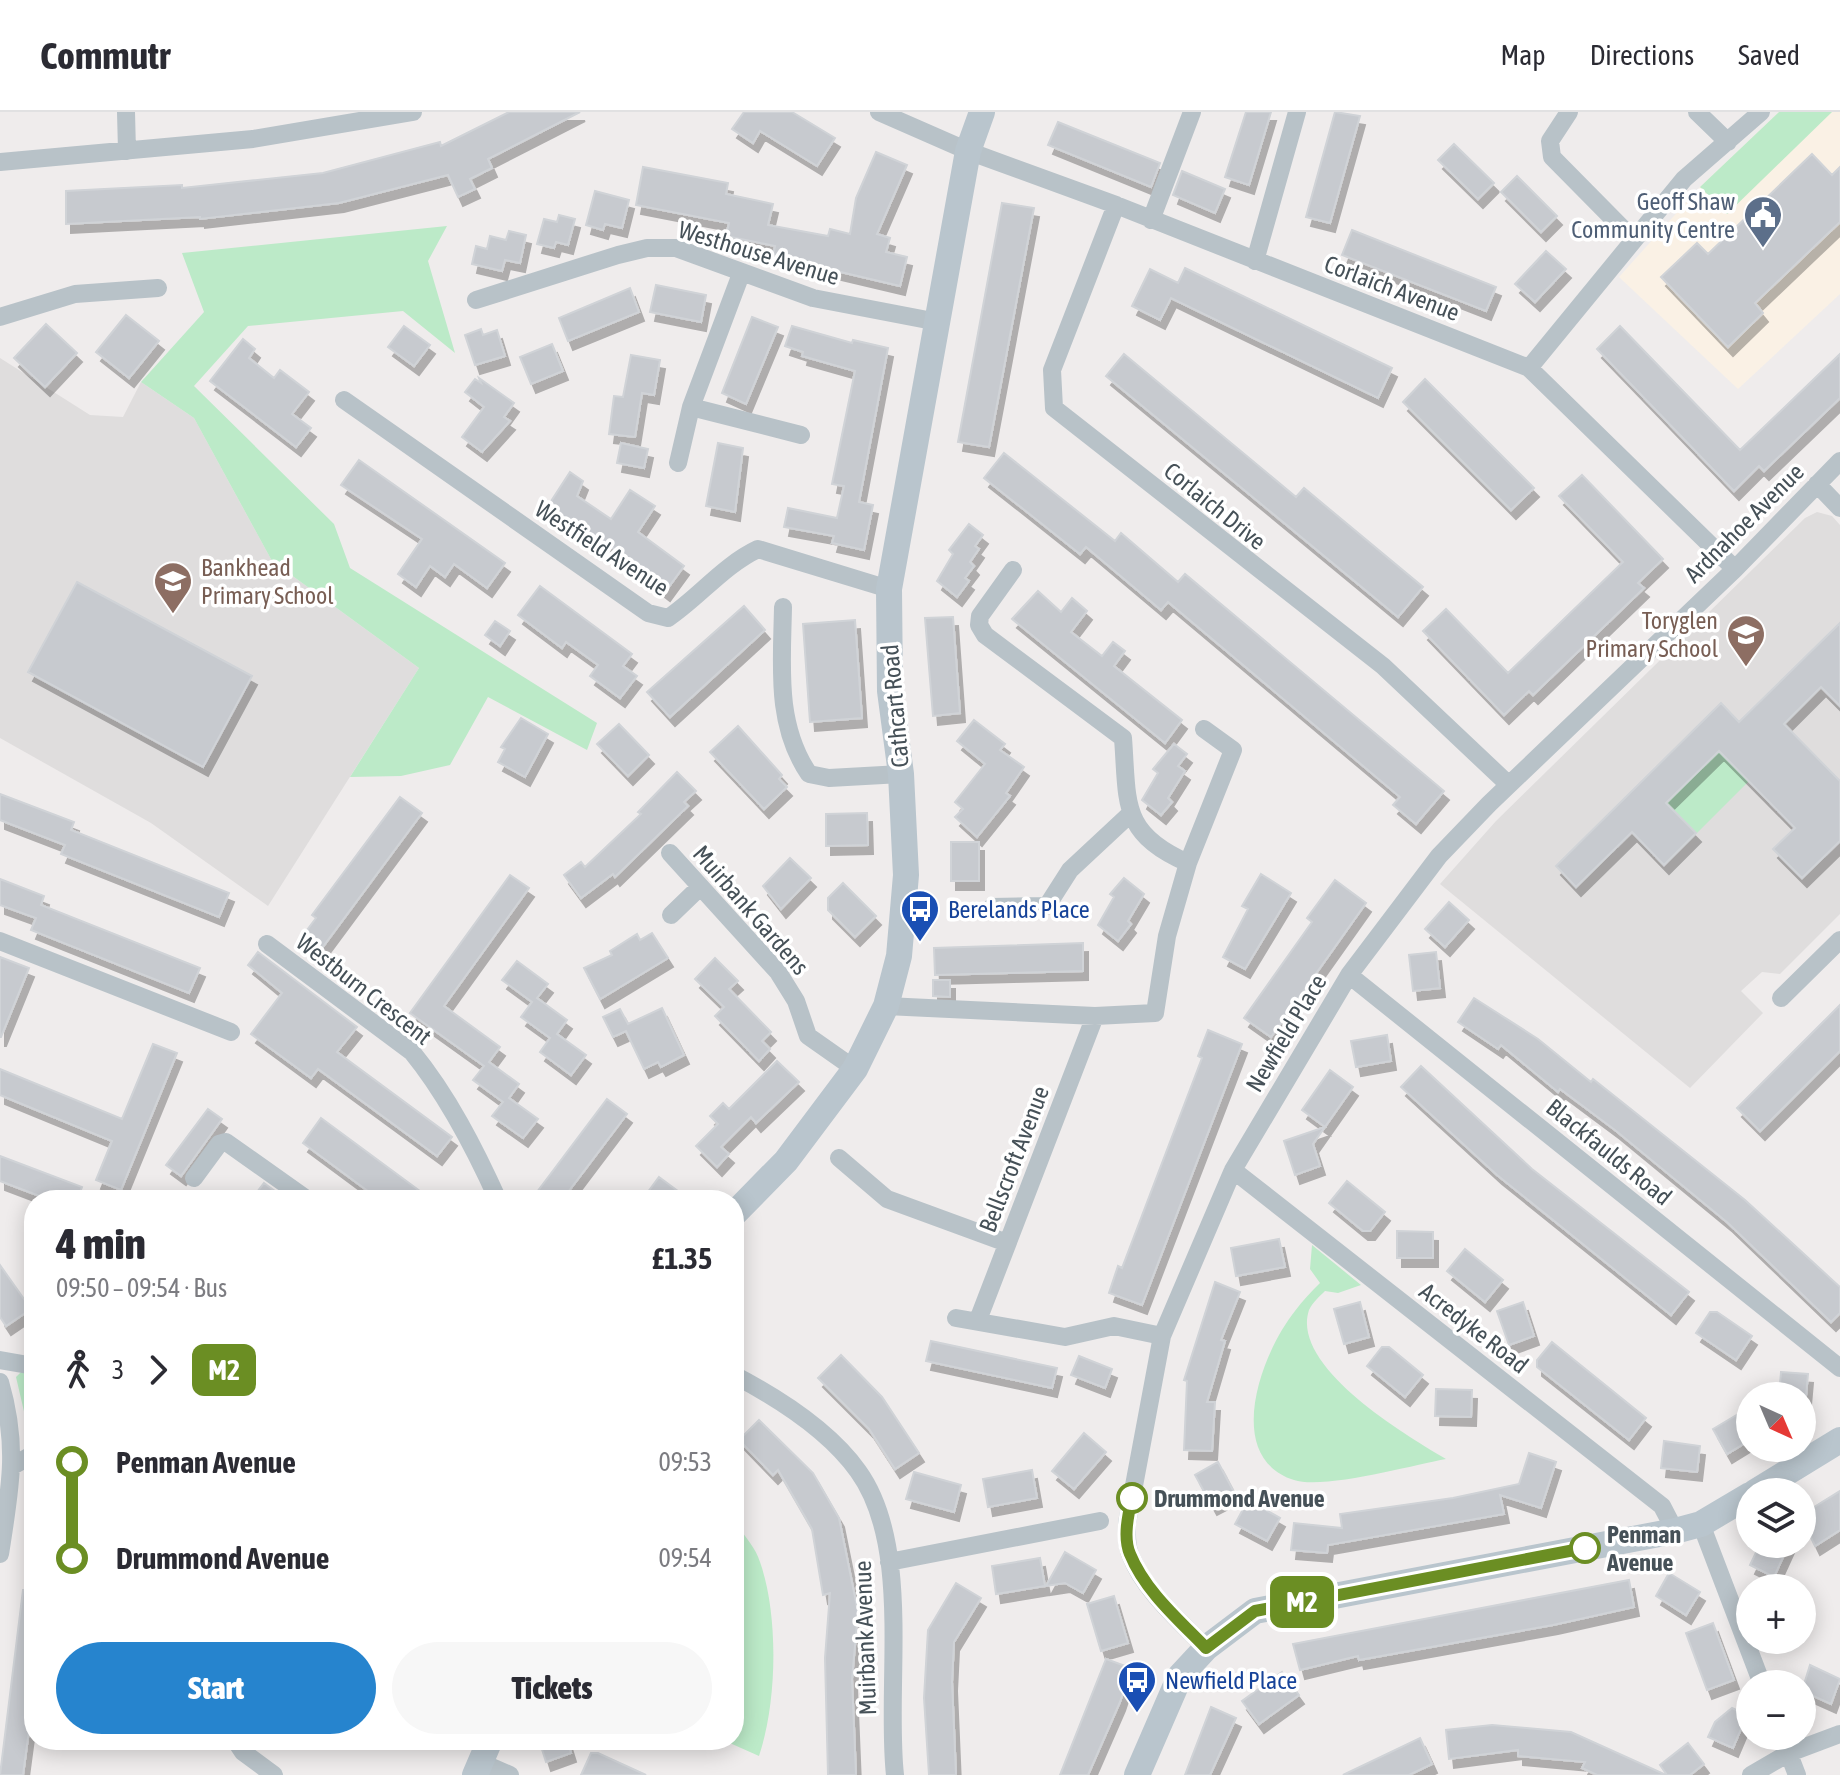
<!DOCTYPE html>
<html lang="en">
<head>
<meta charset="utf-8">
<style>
  body { margin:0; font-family:"Asap Condensed",sans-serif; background:#f7f7f7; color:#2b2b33; height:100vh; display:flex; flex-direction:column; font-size:30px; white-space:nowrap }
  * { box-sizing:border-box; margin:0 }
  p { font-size:26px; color:#7c7c81 }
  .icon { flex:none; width:44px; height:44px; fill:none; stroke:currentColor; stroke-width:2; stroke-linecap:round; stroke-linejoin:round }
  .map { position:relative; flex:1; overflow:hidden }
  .sheet { position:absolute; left:24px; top:1078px; width:720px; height:560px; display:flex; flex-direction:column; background:#fff; border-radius:32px; box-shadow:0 4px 20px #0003 }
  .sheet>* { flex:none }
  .badge { padding:0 16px; border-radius:12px; font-size:28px; line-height:52px }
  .needle { width:52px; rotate:136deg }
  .controls { position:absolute; left:1736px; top:1270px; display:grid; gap:16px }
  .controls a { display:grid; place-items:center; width:80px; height:80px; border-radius:50%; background:#fff; box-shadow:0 4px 20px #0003; font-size:40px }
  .map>.badge { position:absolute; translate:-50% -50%; box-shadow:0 0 0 4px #fff }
  .legs { display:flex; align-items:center; gap:12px; height:88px; padding:0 32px; font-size:26px }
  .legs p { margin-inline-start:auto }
  .overview { display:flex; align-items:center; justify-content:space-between; height:136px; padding:0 32px }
  h1 { font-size:44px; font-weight:800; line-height:60px }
  .button { display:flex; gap:16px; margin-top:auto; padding:16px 32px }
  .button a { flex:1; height:92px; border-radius:48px; background:#2684ce; color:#fff; font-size:32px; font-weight:800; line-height:92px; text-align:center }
  .button a+a { background:#f7f7f7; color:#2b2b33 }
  ul { padding:0 32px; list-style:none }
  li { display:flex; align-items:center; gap:28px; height:96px; font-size:30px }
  li i { display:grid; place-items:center; width:12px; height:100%; margin:0 10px; background:currentColor }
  li i::after { content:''; width:20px; height:20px; margin:-10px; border:6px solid; border-radius:50%; background:#fff }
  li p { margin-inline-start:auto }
  li:first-child i { background:linear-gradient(#0000 50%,currentColor 0) }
  li:last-child i { background:linear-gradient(currentColor 50%,#0000 0) }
  header { display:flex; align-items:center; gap:48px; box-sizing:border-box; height:112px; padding:0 40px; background:#fff; border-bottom:2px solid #e1e1e2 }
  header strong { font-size:38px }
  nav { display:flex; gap:44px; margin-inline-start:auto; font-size:28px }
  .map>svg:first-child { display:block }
  .commercial { fill:#faf1e5 }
  .education { fill:#dfdddd }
  .green { fill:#bceac8 }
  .building { fill:#c7cacf; stroke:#d0d3d7; stroke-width:2; filter:url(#shadow) }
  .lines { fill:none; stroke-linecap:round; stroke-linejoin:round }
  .street { stroke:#b8c2c8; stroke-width:18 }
  .secondary { stroke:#b9c5cd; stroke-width:26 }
  .line-1-casing { stroke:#fff; stroke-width:18 }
  .line-1 { stroke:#6b8e23; stroke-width:12 }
  .stop-1-dot { fill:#fff; stroke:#6b8e23; stroke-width:4 }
  .labels { text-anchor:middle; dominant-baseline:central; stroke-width:7; stroke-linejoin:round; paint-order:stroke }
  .service-label { font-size:24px; fill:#4e5e75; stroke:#fff; text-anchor:end }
  .street-label { font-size:24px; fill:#465158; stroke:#fff }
  .education-label { font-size:24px; fill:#785e54; stroke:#fff; text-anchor:start }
  .transit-label { font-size:24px; fill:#164399; stroke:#fff; text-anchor:start }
  .stop-label { font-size:24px; font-weight:bold; fill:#465158; stroke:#fff; text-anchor:start }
</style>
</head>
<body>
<header>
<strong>Commutr</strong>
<nav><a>Map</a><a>Directions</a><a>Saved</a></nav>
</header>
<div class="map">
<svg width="1840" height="1663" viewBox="0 0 1840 1663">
  <defs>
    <filter id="shadow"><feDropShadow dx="5" dy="9" stdDeviation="0" flood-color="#0004"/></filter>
  </defs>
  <rect width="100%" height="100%" fill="#efecec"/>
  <!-- commercial -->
  <path class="commercial" d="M1779,0H1840V182L1738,277L1619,165L1700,75Z"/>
  <!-- education -->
  <path class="education" d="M0,246L90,303L123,305L141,270L194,306L272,449L419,556L268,794L151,711L0,626Z
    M1817,400L1832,404L1840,413V802L1780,862L1762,860L1741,879L1763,901L1690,976L1440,772L1496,709L1805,406Z"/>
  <!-- green -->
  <path class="green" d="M1779,0H1832L1727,102L1700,75Z
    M447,114L428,149L455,241L403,199L248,214L194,274L334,412L350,456L597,611L587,638L488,585L450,653L401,664L350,665L419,556L272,449L194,306L141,270L204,200L182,141Z
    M1719,639L1749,669L1697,721L1667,691Z
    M1312,1133L1361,1173L1338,1181L1325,1179C1320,1184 1312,1191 1309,1198C1290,1255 1407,1324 1446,1347C1413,1353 1323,1378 1294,1368C1222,1345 1262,1240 1295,1199C1302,1189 1311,1180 1320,1171L1310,1157Z
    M22,1259L34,1261V1326L29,1321L16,1265Z
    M734,1409C743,1422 756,1436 760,1450C779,1504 777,1591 759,1644L723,1628H734Z"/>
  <!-- building -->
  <path class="building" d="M509,0H580L488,47L492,56L470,67L475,77L458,85L448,63L339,91L200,107V105L66,112V79L182,73V76L323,61L440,30L441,34Z
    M744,0H792L835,26L817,54L760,19L753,31L732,17Z
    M1246,0H1271L1249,73L1225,65Z
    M1335,0L1360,4L1330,111L1306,105Z
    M1058,10L1160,51L1151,75L1048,33Z
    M1454,32L1494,71L1478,87L1438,48Z
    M876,40L907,53L877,122L890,126L886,140L907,145L900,174L773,144L775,134L726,124L729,111L636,93L643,55L728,71L726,82L773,92L768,113L828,124L830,117L850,122L856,86Z
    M1812,42L1832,63L1840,55V110L1755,191L1763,201L1728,235L1661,165L1697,131L1708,142Z
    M1182,59L1225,77L1215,101L1173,83Z
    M1517,64L1557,104L1541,120L1501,80Z
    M595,79L629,88L622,116L605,112L603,118L586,113Z
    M1002,91L1034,96L989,335L958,330Z
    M559,103L575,107L568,133L556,130L554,136L537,132L544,107L557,110Z
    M1352,118L1496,175L1486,199L1342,143Z
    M509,119L526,123L520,151L505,148L502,159L472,152L476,134L487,137L490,124L506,128Z
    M1546,139L1566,157L1535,190L1515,172Z
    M1185,156L1392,256L1378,286L1171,186L1160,208L1132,194L1150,157L1178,171Z
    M656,173L706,183L701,210L650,200Z
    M630,176L639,200L568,229L559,206Z
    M126,203L159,229L129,266L96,240Z
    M752,205L778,215L746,292L722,281Z
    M46,212L77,241L45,275L14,246Z
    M404,214L430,233L414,254L388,235Z
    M792,214L852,231L853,228L888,236L859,390L873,393L864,438L832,431L834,424L784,415L788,396L837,406L844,374L832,372L855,259L802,244L803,240L785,234Z
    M1620,214L1740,338L1840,242V286L1764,359L1759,354L1734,379L1597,237Z
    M481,217L483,223L497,218L505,244L475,253L465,223Z
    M243,227L255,237L249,246L274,266L280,258L309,280L292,302L311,316L296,335L210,269Z
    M552,232L563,259L531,272L520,245Z
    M1124,242L1296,385L1304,376L1423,475L1398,505L1106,264Z
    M631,243L660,248L654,283L642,281L635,325L609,322L614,284L623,285Z
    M479,266L514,291L504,305L510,309L482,340L462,325L484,295L465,280L475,267L481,271Z
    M1425,267L1534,376L1511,398L1403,290Z
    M621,331L648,337L644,356L617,351Z
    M718,331L743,336L735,400L706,394Z
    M1004,341L1115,429L1121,421L1178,470L1185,462L1444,679L1416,712L1393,693L1400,685L1168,490L1161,498L1086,435L1080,442L984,366Z
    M359,348L505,451L487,476L454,452L445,465L430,454L416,475L398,462L422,427L341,373Z
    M570,360L583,369L577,384L611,407L630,378L655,394L638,420L684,454L665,480L644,464L646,460L602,428L597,435L544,400Z
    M1582,363L1663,447L1638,471L1644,476L1533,583L1529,579L1504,603L1423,519L1446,497L1508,561L1623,450L1559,384Z
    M969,412L983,423L975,434L979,437L970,450L974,454L965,466L969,469L957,485L937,469L953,442L949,438Z
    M77,470L252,564L203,655L28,560Z
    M540,474L632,542L623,554L637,564L620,586L590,564L598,553L566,530L562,536L518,503Z
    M1038,479L1061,500L1072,486L1087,499L1071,520L1102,544L1113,530L1125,539L1114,554L1182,608L1165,631L1012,507Z
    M744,494L765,518L670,605L647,580Z
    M953,505L960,601L933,604L925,506Z
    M855,508L862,606L810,610L803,512Z
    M495,509L510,519L500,534L485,523Z
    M1840,511V594L1821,575L1784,612L1840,669V729L1802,766L1773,737L1795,716L1719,639L1666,691L1696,721L1664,753L1632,720L1576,775L1556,754L1721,591L1739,610Z
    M521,606L548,622L525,665L498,650L505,637L501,635Z
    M974,608L1005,632L1000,638L1024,655L1006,681L1010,684L977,725L955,705L963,697L955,690L985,652L957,629Z
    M619,612L649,643L628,664L597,632Z
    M738,614L782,663L779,667L787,675L764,697L710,640Z
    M1174,632L1187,642L1178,654L1185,659L1168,686L1172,690L1161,703L1142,688L1158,661L1153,657Z
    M677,660L696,679L684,690L688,694L615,765L613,762L581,786L564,763L581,750L585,755L641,702L638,700Z
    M0,682L74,710L71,718L229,781L219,805L61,742L65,733L0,708Z
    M400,685L422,701L322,836L304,822L316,806L312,803Z
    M867,701L868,733L826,734V702Z
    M951,730H979V769H951Z
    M790,746L811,766L781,797L763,774Z
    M1261,762L1291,781L1245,857L1223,845L1248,797L1242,794Z
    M510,763L529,776L444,894L500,935L489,950L519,972L509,986L538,1007L523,1026L492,1004L503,990L473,968L484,954L410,901Z
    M1124,766L1144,782L1128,809L1131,812L1118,829L1098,813L1114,785L1110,782Z
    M0,767L44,784L41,793L200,856L189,881L31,818L36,806L0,793Z
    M1335,768L1366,791L1271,925L1244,906L1312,810L1307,806Z
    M843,771L876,804L855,825L828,798V786Z
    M1449,790L1469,808L1445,835L1425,817Z
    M652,821L668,846L600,887L584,856L612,843L610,839L637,822L640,828Z
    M1083,831V859L935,863L934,836Z
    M258,840L357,915L337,940L452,1025L437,1044L318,957L311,966L251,922L282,881L248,853Z
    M1436,840L1440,876L1413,879L1409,843Z
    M0,845L29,856L1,925H0Z
    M715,846L738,869L729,877L771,920L762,929L770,937L759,949L715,904L724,895L695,867Z
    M517,849L548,872L537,886L567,908L557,922L586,943L571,963L540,940L550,926L521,905L532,890L502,868Z
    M933,868H950V885L933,884Z
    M1474,886L1538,927L1591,970L1593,967L1745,1088L1840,1175V1201L1831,1210L1728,1111L1615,1018L1560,977L1558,980L1501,933L1498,937L1458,910Z
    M1840,893V939L1760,1019L1737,996Z
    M662,896L684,943L661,955L658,950L644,957L626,919L613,925L603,905L620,897L628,912Z
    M1208,918L1242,932L1142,1193L1109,1181L1118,1154L1122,1156L1202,946L1198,944Z
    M1387,923L1391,949L1356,955L1351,929Z
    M153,932L177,941L121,1078L96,1068L112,1029L0,983V957L122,1007Z
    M777,949L799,970L756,1011L751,1005L721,1035L729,1042L717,1055L696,1034L718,1012L710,1004L723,991L729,997Z
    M1421,954L1532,1057L1689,1180L1671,1203L1497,1063L1401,975Z
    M1330,958L1353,975L1313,1032L1320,1054L1295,1063L1284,1029L1325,1015L1302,998Z
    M607,987L627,1002L562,1088H531Z
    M208,997L222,1007L181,1064L166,1053Z
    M321,1006L432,1088H380L303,1031Z
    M0,1044L82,1075L77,1088H50L0,1069Z
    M659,1065L690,1088H642Z
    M1347,1069L1385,1100L1370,1119H1363L1329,1091Z
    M264,1071L287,1088H251Z
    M1397,1119L1433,1120V1146H1397Z
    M1279,1127L1285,1155L1236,1164L1231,1136Z
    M1465,1137L1503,1168L1485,1190L1447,1159Z
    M0,1153L31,1197L6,1214L0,1205Z
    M1215,1170L1240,1180L1221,1228L1225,1229L1207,1290H1215L1212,1339L1184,1338L1187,1269L1184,1268Z
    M1360,1190L1369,1225L1344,1232L1334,1197Z
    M1523,1190L1534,1224L1509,1233L1497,1199Z
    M1710,1200H1717L1752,1224L1736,1248L1696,1221Z
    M931,1229L1057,1256L1052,1276L926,1249Z
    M1552,1230L1646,1306L1629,1328L1537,1255V1248Z
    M1382,1235H1389L1423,1263L1405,1285L1367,1254Z
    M841,1243L882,1285L919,1341L895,1357L869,1317L818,1266Z
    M1079,1244L1112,1257L1105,1276L1071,1263Z
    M1781,1260L1808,1262L1806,1284H1779Z
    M1436,1277L1472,1278L1471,1305L1435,1304Z
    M1750,1295V1328L1727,1342L1713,1317Z
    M759,1308L813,1361L839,1406L858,1500L852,1567L856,1663H828L825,1546L830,1481L823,1483L812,1417L778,1358L773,1363L739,1328Z
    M1084,1321L1106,1340L1074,1377L1052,1359Z
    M1664,1329L1700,1334L1697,1360L1661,1356Z
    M1529,1341L1556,1350L1541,1396L1500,1383L1504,1402L1328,1433L1327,1441L1291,1438L1294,1411L1342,1416L1340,1402L1453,1386L1519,1372Z
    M1218,1350L1235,1382L1212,1394L1195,1363Z
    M1032,1358L1037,1386L988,1395L983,1367Z
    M914,1360L961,1373L954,1400L906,1387Z
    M1840,1379V1418L1815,1434L1802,1407L1811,1397Z
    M1248,1388L1280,1406L1267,1429L1235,1412Z
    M1760,1432H1789L1774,1465L1750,1453Z
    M1065,1440L1096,1458L1083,1481L1065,1471L1046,1474Z
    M1040,1446L1045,1474L996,1482L992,1454Z
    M1669,1461L1700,1480L1686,1503L1656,1484Z
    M1629,1468L1634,1495L1553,1513L1359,1548L1358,1544L1300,1558L1293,1532Z
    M956,1471L981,1486L954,1530L952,1570L956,1663H929L924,1586L928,1518Z
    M23,1478H34V1581L23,1663H0Z
    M1114,1484L1128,1531L1101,1539L1087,1492Z
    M1713,1511L1734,1568L1707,1578L1686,1521Z
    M1106,1547L1131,1556L1120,1590L1088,1663H1060Z
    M1810,1553L1840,1567L1831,1592L1802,1579Z
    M1282,1560L1299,1583L1259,1612L1242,1589Z
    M1211,1595L1236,1606L1210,1663H1185Z
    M1732,1596L1747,1603L1733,1636L1708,1625L1715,1610Z
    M1492,1613L1571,1620L1666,1663H1597L1582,1656L1585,1650L1518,1644V1638L1449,1647L1446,1618Z
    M1420,1626L1432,1652L1409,1663H1343Z
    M539,1628H567L571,1641L546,1650Z
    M1688,1631L1704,1652L1690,1663H1667L1660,1653Z
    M591,1641H598L646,1663H581Z"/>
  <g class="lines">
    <!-- street -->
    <path class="street" d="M126,0L127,39
      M879,0L968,39L1116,93L1529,256L1735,457
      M1569,0L1550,29L1552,45L1634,128
      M1697,0L1728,30
      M0,50L253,27L413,0
      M1116,93L1052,258L1054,296L1383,554L1508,672
      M1151,108L1192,0
      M1255,149L1297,0
      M476,188L618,143L647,136H676L813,186L938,210
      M0,205L75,182L158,176
      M1529,256L1684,67L1761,0
      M344,288L648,501L668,506C699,485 724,453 758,437L889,477
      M691,295L801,323
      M678,351L691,295L741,162
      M1817,372L1840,396
      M783,495C782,553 775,612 809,662L829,666L901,662
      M670,741L778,860L796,889L808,924L855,957
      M1188,751L1233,638L1204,617
      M992,795L1047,794L1070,758L1129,703
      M671,803L700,775
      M0,829L231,920
      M267,832L412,940C448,984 475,1037 498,1088
      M1349,863L1840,1256
      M1781,886L1840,828
      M886,894L1095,904L1155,901L1167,824L1188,751C1120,721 1128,691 1123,626L985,523L979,513L980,504L1013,458
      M839,1046L887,1087L1007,1131
      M1233,1058L1662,1394L1675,1419
      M194,1066L219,1032L226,1030L308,1088
      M956,1206L1065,1225L1114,1214L1162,1224
      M978,1208L1095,904
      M0,1248L34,1254
      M734,1263C778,1286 828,1317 858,1359C913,1435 885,1574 895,1663
      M0,1270C19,1335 10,1377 0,1442
      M14,1353L34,1342
      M1701,1412L1762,1572
      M889,1450L1100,1409
      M1206,1536C1179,1508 1144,1479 1130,1442C1126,1433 1127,1420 1127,1411L1162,1224L1233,1058L1349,863L1439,744L1489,692L1735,457L1840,349
      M1782,1624L1797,1663
      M235,1628L243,1640L274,1663
      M480,1650L510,1663
      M1751,1663L1789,1641L1840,1622"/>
    <!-- secondary -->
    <path class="secondary" d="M734,1102L786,1049L855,957L886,894L899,844L906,763L901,662L890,579L889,477L968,39L982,0
      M1755,1380L1840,1328
      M475,1663L490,1628
      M1137,1663L1180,1564L1206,1536L1255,1499L1675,1419L1701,1412L1750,1383"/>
  </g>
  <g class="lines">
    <defs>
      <path id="line-1" d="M1132,1386C1128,1403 1123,1426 1130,1442C1145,1479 1179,1508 1206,1536L1255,1499L1585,1436"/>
    </defs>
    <!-- line-1 casing -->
    <use href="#line-1" class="line-1-casing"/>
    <!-- line-1 -->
    <use href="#line-1" class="line-1"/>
  </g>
  <!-- icons -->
  <defs>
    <symbol id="civic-pin" viewBox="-11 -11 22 30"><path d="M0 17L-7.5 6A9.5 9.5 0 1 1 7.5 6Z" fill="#5c6f8a" stroke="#fff"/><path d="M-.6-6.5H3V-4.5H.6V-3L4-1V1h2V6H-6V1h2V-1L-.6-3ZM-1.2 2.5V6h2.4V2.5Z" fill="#fff"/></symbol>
    <symbol id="school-pin" viewBox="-11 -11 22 30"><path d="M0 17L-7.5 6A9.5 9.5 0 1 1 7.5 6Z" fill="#8d6e63" stroke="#fff"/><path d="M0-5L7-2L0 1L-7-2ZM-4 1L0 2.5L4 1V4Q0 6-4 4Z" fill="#fff"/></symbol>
    <symbol id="bus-pin" viewBox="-11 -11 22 30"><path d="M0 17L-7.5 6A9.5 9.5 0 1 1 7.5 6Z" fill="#1a4fb4" stroke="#fff"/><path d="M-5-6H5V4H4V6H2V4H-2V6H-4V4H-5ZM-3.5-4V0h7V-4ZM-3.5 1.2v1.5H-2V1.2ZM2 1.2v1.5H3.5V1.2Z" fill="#fff"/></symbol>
  </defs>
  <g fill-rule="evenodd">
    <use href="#civic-pin" x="1741" y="81" width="44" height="60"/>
    <use href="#school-pin" x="151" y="447" width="44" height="60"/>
    <use href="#school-pin" x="1724" y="500" width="44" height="60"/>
    <use href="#bus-pin" x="898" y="775" width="44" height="60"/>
    <use href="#bus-pin" x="1115" y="1546" width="44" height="60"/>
  </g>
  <!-- markers -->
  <g class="stop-1-dot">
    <circle cx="1132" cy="1386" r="14"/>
    <circle cx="1585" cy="1436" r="14"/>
  </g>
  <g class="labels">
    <!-- service labels -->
    <g class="service-label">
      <text x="1735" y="89">Geoff Shaw<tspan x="1735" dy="28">Community Centre</tspan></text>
    </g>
    <!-- street labels -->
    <g class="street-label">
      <text transform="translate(759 141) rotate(17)">Westhouse Avenue</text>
      <text transform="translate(1392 176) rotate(21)">Corlaich Avenue</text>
      <text transform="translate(1215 394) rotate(39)">Corlaich Drive</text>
      <text transform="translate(1744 411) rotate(-45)">Ardnahoe Avenue</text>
      <text transform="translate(602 436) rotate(33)">Westfield Avenue</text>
      <text transform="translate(895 594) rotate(-95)">Cathcart Road</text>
      <text transform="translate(751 798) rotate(49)">Muirbank Gardens</text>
      <text transform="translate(364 877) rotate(38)">Westburn Crescent</text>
      <text transform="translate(1286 921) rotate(-59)">Newfield Place</text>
      <text transform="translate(1609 1040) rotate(39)">Blackfaulds Road</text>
      <text transform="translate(1014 1047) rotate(-69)">Bellscroft Avenue</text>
      <text transform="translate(1474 1216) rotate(38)">Acredyke Road</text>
      <text transform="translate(865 1526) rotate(-92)">Muirbank Avenue</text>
    </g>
    <!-- education labels -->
    <g class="education-label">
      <text x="201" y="455">Bankhead<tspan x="201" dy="28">Primary School</tspan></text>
      <text x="1718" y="508" text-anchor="end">Toryglen<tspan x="1718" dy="28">Primary School</tspan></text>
    </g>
    <!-- transit labels -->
    <g class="transit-label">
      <text x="948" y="797">Berelands Place</text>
      <text x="1165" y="1568">Newfield Place</text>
    </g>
    <!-- stop labels -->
    <g class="stop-label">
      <text x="1154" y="1386">Drummond Avenue</text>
      <text x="1607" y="1422">Penman<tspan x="1607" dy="28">Avenue</tspan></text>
    </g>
  </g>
</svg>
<div class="controls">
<a><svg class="needle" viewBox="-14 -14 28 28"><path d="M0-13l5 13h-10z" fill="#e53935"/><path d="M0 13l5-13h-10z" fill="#7c7c81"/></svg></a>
<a><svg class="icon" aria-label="layers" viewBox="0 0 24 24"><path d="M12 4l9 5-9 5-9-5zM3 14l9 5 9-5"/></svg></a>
<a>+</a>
<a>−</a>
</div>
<b class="badge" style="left:1302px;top:1490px;background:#6b8e23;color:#fff">M2</b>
<section class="sheet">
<div class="overview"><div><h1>4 min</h1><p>09:50 – 09:54 · Bus</p></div><b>£1.35</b></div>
<div class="legs"><svg class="icon" aria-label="walk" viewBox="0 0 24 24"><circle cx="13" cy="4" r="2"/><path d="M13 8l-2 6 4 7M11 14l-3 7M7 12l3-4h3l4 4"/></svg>3<svg class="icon" aria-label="forward" viewBox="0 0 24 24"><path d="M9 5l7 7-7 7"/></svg><b class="badge" style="background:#6b8e23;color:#fff">M2</b></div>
<ul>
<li><i style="color:#6b8e23"></i><b>Penman Avenue</b><p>09:53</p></li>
<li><i style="color:#6b8e23"></i><b>Drummond Avenue</b><p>09:54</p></li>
</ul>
<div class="button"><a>Start</a><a>Tickets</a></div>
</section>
</div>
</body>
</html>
